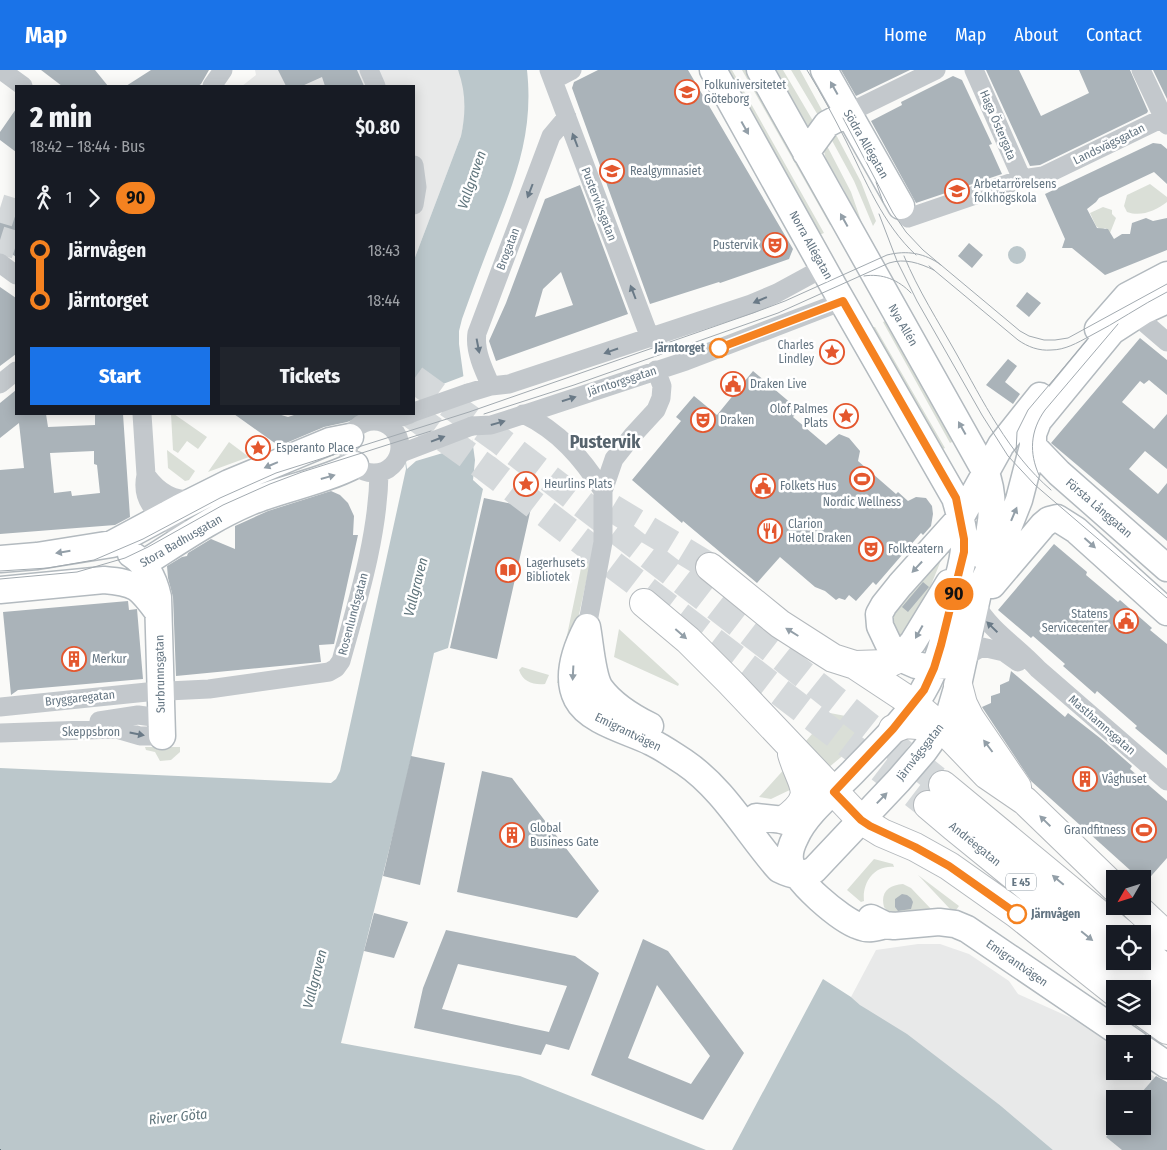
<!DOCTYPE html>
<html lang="en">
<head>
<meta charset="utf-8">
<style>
  body { margin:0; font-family:"Fira Sans Condensed",sans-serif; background:#20242c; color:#f1f3f6; height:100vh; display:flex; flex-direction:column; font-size:19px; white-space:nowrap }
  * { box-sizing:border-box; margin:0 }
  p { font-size:16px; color:#9ea1a6 }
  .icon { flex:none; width:28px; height:28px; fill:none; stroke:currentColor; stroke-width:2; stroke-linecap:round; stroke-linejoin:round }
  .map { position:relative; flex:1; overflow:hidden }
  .drawer { position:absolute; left:15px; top:15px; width:400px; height:330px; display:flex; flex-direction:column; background:#171b24; border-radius:0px; box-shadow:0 2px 12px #0003 }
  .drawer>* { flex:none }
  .badge { padding:0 10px; border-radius:16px; font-size:18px; line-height:32px }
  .needle { width:32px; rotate:231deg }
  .fabs { position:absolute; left:1106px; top:800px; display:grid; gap:10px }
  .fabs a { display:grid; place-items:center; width:45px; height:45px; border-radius:0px; background:#171b24; box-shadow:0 2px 12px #0003; font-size:25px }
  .map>.badge { position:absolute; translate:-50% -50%; box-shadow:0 0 0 2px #fff }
  .legs { display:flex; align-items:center; gap:8px; height:55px; padding:0 15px; font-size:16px }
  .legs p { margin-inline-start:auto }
  .overview { display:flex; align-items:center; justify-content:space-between; height:85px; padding:0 15px }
  h1 { font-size:28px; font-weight:800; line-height:38px }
  .action { display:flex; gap:10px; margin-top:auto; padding:10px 15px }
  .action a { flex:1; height:58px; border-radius:0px; background:#1a73e8; color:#fff; font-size:20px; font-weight:800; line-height:58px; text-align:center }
  .action a+a { background:#20242c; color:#f1f3f6 }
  ul { padding:0 15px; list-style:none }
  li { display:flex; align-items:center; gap:18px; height:50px; font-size:19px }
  li i { display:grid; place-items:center; width:8px; height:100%; margin:0 6px; background:currentColor }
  li i::after { content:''; width:12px; height:12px; margin:-6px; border:4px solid; border-radius:50%; background:#171b24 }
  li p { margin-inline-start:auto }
  li:first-child i { background:linear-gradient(#0000 50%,currentColor 0) }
  li:last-child i { background:linear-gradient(currentColor 50%,#0000 0) }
  header { display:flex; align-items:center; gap:30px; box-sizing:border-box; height:70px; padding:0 25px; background:#1a73e8; color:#fff }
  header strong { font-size:24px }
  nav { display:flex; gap:28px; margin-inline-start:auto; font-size:18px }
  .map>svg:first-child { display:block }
  .built { fill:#e8e9e9; fill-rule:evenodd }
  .green { fill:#dadfd7 }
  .water { fill:#bbc7cb }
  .pier { fill:#fafaf8 }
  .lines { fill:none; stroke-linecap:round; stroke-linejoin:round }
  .ferry { stroke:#60757c; stroke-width:1; stroke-dasharray:6 5; stroke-linecap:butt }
  .building { fill:#aab3b9; fill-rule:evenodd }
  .highway-tunnel { stroke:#d5d9db; stroke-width:28; stroke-dasharray:28 14; stroke-linecap:butt }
  .secondary-casing { stroke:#b3babf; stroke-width:29 }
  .highway-casing { stroke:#b4b9bd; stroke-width:30 }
  .street { stroke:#c3c8cc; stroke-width:19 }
  .secondary { stroke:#fff; stroke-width:26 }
  .highway { stroke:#fff; stroke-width:28 }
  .tram { stroke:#a2aab0; stroke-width:1 }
  .street-bridge { stroke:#c3c8cc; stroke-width:19 }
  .oneway { fill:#939fa8 }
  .oneway2 { fill:#6a7a87 }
  .line-1-casing { stroke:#fff; stroke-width:11 }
  .line-1 { stroke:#f58220; stroke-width:8 }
  .stop-1-dot { fill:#fff; stroke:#f58220; stroke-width:2.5 }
  .labels { text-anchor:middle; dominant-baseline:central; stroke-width:5; stroke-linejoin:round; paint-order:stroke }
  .shield { fill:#fff; stroke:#939fa8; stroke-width:1 }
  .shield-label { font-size:11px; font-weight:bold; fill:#657683 }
  .poi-label { font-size:12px; fill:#657683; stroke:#fff; text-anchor:start }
  .street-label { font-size:12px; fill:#657683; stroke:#fff }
  .stop-label { font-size:12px; font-weight:bold; fill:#657683; stroke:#fff; text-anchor:end }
  .water-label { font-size:14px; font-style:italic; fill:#60757c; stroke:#fff }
  .district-label { font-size:18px; font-weight:bold; fill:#57646e; stroke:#fff }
</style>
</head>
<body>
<header>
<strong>Map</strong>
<nav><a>Home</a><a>Map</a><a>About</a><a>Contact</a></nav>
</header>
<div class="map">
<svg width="1167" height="1080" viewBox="0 0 1167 1080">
  <rect width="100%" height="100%" fill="#fafaf8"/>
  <!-- built -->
  <path class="built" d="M255,0H458L462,10L465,31V47L461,66L414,190V16H242L256,5Z
    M918,874H940L969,884L1009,911L1018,924L1087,955L1115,977V1001H1142L1143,998L1167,1017V1080H1053L1001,1036L860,935L851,927L876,880ZM1115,1029H1142V1056H1115Z"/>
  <!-- green -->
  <path class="green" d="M720,0H732L824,163L814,167Z
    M742,0H749L835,151L830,155Z
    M774,0H783L816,56L812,66Z
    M791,0H800L824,44L819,47Z
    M833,59L861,112L876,151L873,156L854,111L829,65Z
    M825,72L851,122L864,159L847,133L844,120L826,90L824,81Z
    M1150,114L1167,127V132C1155,141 1141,147 1127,142L1124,136L1127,125Z
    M1103,137L1112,140V144L1116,148L1110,163L1108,160L1105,158L1101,160L1096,156L1090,143Z
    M890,249L958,369L950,373L883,252Z
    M875,257L945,378L938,381L868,258Z
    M171,344H174L207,367L198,379L187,371L178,383L173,380Z
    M229,372L249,387L208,402Z
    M167,380L195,401L189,410L185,411L168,398Z
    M944,483L916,552L902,575L891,553L893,537Z
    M584,484L592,485L565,609L560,613H557Z
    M619,559L679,614L678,616L614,587Z
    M522,597L549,605L545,614C533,615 523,612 519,600Z
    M830,643L861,649L870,655L846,683L828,698L806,671Z
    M145,677H180V682L171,690L160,691L155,682L146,680Z
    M788,695L796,717L771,729L759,727Z
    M874,789L893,794L894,797C874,795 862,813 864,831L861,832L847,820Z
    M918,805L959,836L956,840L965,847L968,844L972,847L970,851L950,839Z
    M903,814L911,818L932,840L891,845L884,837C880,822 889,815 903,814Z"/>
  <!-- water -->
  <path class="water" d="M458,0H527C534,63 515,109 493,166C482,194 472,221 462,249L459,261V274L475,390L473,410L483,419L448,578L434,583L403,724L341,973L520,1006L706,1080H0V698L331,713L336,709L340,701L406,399L399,344H414V190L461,66C466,43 466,22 458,0Z
    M1008 185a9 9 0 1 1 18 0a9 9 0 1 1-18 0Z
    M823,909L851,927L860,935L907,964L1001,1036L1053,1080H732Z"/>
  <!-- pier -->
  <path class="pier" d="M464,306L473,374L416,391L407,399L399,344H414V325Z"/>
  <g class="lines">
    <!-- ferry -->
    <path class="ferry" d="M0,1079L1,1080"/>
  </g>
  <!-- building -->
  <path class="building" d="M41,0H95L108,16H62Z
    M151,0H209L201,14L198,16H126Z
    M278,0H357L364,16H325L322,7L302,16H286Z
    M598,0H688L793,179L789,189L720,213L719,212L650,234L572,18L574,12Z
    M841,0H910L856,26Z
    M986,0H1019L1041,46L1089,23L1079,0H1130L1148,41L1147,43L1040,95L1030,96Z
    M1153,0H1167V29Z
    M953,6L962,10L992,74L989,75L1002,104L916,133L871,51L902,35L901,32Z
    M16,39V82L0,70V62Z
    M1153,73L1161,74L1167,79V114L1154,102L1099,128L1096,132L1087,139L1097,158L1108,159L1114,169L1122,164H1130L1132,153L1146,148L1153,151L1167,148V180L1105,205L1072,178H1062L1065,169L1045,124Z
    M580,115L628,244L496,291L489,271L506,233L545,129ZM561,202L573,235L535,247L543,219Z
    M0,143L14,145L16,150V187L0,175Z
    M969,173L983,185L972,198L958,186Z
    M0,217L16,228V284L0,296Z
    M1027,222L1041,233L1029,247L1016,236Z
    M1140,268L1167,290V325L1149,310L1144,314L1140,311L1122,332L1154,359L1167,344V399L1145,381L1129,399L1158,424L1167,413V471L1051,373Z
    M1008,289L1017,296L1005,312L1020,324L1013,334L986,315Z
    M753,301L799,340L793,347L826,375L839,364L849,368L860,381L858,391L896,424L898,422L908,431L916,427L926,428L932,436L933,444L931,456L923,465L921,463L876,515L873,512L856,531L849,525L845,530L839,528L836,530L825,521L815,517L780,487L757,513L683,451L682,453L632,410L681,351L676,347L694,326L717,345Z
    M16,320V344H46L48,357L95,355V344H123L130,447L115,455L0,464V400L24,398L19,353L0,368V333ZM94,381V394L97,395L100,423L72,426L71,421L54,423L50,383Z
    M234,344H278L288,347L297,344H366V345L347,352L324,357L279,376Z
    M331,421L340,425L348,433L354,446L353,465H358L334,574L319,575L321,592L176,606L173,527L168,508L167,496L182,487L187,486L188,483L211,469L235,479V456L268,441Z
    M484,428L531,438L497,589L450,578Z
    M1054,474L1087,502L1086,505L1118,532L1120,530L1152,558L1150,560L1167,574V685L1135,658L1137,656L1097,621L1095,624L1063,596L1065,594L1033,566L1031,568L998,540Z
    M923,512L929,517L908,542L902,537Z
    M128,531L129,540L137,539L143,609L18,620L11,625L3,542Z
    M1011,601L1065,647L1068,643L1100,668L1132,696L1130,699L1167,731V788L1145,813L1142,809H1140L1031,711L984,640L982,637L991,633V626L1000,623V615L1009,611Z
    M411,686L445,693L420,815L383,806Z
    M482,701L512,708L599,821L577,848L457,822Z
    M902,824L907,825L911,828L913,832L911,839L898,841L895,837V829Z
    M374,843L408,852L394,888L364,881Z
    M446,860L575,886L599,903L569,980L546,974L541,985L414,958L423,918ZM458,894L567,916L549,962L442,939Z
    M643,869L668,881L744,983L703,1050L591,1005ZM657,915L710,986L691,1014L628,988Z
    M1156,1006L1167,1012V1080H1122L1106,1067L1115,1056H1142V1022Z"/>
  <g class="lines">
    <!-- highway-tunnel -->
    <path class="highway-tunnel" d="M0,138L16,143
      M0,170L16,175
      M414,309L498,369L775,582L943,715
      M411,344L486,398L928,735
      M612,438L710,497"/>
    <defs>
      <path id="secondary" d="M713,0L834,217L955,428C959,441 963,454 964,468C966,485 959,504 955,520C947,554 941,591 923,621C907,649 877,677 854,701C835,721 806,742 795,768C792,774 789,783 790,790C793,810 841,850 859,856C868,860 876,858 885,855
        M760,0L985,401C996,427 992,459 983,486
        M824,0L901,136
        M806,83L827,54L848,43
        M1098,259L1127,226L1167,205
        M1033,376L1059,403L1167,498
        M131,484C147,494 154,509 158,527L162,666
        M0,489L37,486L112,474L179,438L229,413L330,371L350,367
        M143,494C178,472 212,448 250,432C284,418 322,412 355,395
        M992,515L1043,455L1049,450L1057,448L1076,460L1167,542
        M0,520L104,510C136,513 139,516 158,542
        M587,557C576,578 565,606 577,629C589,652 629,661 651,672C662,677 673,685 684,692C724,719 748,764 779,799C793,806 800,807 814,800L899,710L924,681L941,657L950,642L958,615L978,523L1002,473L1019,430L1033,376V364L1038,351L1112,261L1143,241L1167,230
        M587,557C590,572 592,606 600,618C613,636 632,647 650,656
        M900,588L913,572L949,513
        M949,595L926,597L916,595L900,588L889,575L880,556L879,544L884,535L900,515L961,447L1001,375L1040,326
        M756,747L784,750L804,746
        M871,848L885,855L894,856L939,852L955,854L967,859L1136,974
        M1142,978L1167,995"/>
      <path id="highway" d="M710,497L780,554L833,588L855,595L914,634L941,657L987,705L1025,731L1115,818
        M644,533L688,570L730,612L861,750L882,763L915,777L949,796L1017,844L1115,922
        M855,595L887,594L900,588
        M958,615L963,634L970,648L1017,717
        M893,659L906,654L941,657
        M943,715L1123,864
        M928,735L954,757L1115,888
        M784,750C819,724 801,716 792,684
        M1135,836L1167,866
        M1142,880L1167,900
        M1119,891L1167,930
        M1142,942L1167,960"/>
    </defs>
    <!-- secondary casing -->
    <use href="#secondary" class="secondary-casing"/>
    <!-- highway casing -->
    <use href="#highway" class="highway-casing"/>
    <!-- street -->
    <path class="street" d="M1,0L23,16
      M369,0L376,16
      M549,0L650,268
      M974,0L1022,109
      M1141,0L1167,55
      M553,10L572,0
      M212,16L223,0
      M848,43L936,0
      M414,95L417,117L414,135
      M901,136L908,148L1022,109L1043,106L1167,46
      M0,193L16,205
      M1139,243L1146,254L1167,272
      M0,314L16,301
      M491,316C484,301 474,280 477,263L551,66L567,47
      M468,323L491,316L509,314L751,234L777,223L823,198
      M142,344L146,405C139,437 166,451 189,464
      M523,344C559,361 582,388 603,421
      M348 377a26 26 0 1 1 52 0a26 26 0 1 1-52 0Z
      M384,353L410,344
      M472,356L491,355L507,350L686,291L843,231
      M146,405C159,423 173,431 196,430
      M976,535C991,561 1018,577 1038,599L1167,711
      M587,557L603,472V421L614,389L633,365L656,340L661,328L662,316L656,300
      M963,588L982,577L1004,582L1018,592
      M0,637L147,622L209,619L329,602L336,598L341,591C358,530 378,466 379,403
      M99,651L138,645L160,648
      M0,663L116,659L140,666H162"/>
    <!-- secondary -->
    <use href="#secondary" class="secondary"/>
    <!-- highway -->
    <use href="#highway" class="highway"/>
    <!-- tram -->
    <path class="tram" d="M807,0C821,23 834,47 846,71C865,109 883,155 916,185
      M843,48L893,143L906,162L923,180L1020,261L1029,266L1044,270H1055L1068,268L1167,214
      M876,112L883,132
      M879,144L897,191L917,231L982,345L1008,386L1035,415L1167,528
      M904,186C918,220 938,251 956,283C983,331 1008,383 1051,420
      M929,196L1018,270C1028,277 1039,281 1051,280C1065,280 1077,273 1090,266C1116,253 1141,235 1167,222
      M864,206C882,203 899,210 911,223
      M484,344L574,315L778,243L889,193C905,188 919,193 934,200
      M1016,383L1017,362L1028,340L1087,270
      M1039,405C1029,383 1030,361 1045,340L1118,254
      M0,501L48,498L94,490L143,469L220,428L276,403L469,342L753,243L785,231L887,185C907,180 925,183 941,195
      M0,509L77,502L125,488L148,477L223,435L270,414L302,402L431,361"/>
    <!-- street-bridge -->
    <path class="street-bridge" d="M414,342L468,323
      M404,382L472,356"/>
  </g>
  <!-- one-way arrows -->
  <defs><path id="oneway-solid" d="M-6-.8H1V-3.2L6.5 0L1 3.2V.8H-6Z" transform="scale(1.25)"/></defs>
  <g class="oneway">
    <use href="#oneway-solid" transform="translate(834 18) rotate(-119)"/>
    <use href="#oneway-solid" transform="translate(745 58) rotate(61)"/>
    <use href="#oneway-solid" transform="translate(844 150) rotate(-119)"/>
    <use href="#oneway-solid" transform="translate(962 358) rotate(-119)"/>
    <use href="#oneway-solid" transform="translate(271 395) rotate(157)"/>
    <use href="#oneway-solid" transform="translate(328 407) rotate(-16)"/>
    <use href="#oneway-solid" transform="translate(1014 444) rotate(-67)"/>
    <use href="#oneway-solid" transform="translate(1090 473) rotate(42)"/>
    <use href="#oneway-solid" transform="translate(63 482) rotate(171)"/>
    <use href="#oneway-solid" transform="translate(917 497) rotate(133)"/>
    <use href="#oneway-solid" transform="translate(792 562) rotate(-148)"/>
    <use href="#oneway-solid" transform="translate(919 562) rotate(119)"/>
    <use href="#oneway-solid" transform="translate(681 564) rotate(41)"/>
    <use href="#oneway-solid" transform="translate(573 603) rotate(93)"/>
    <use href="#oneway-solid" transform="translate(988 676) rotate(-127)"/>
    <use href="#oneway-solid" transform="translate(882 728) rotate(-46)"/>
    <use href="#oneway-solid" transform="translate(1045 751) rotate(-136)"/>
    <use href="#oneway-solid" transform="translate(1058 810) rotate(-140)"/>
    <use href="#oneway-solid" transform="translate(1087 866) rotate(39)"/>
  </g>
  <g class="oneway2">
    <use href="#oneway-solid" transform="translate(575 70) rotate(-111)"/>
    <use href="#oneway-solid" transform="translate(530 121) rotate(111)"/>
    <use href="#oneway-solid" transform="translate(633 222) rotate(-111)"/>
    <use href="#oneway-solid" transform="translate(760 230) rotate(157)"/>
    <use href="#oneway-solid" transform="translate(478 276) rotate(79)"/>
    <use href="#oneway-solid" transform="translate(611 281) rotate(161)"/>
    <use href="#oneway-solid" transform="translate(569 329) rotate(-18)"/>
    <use href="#oneway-solid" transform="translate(498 353) rotate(-16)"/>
    <use href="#oneway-solid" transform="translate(438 369) rotate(-21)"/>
    <use href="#oneway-solid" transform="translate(992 557) rotate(-136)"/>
    <use href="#oneway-solid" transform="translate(137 664) rotate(11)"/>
  </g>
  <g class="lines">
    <defs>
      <path id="line-1" d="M719,278L843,231L956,428L964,469V482L941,575L934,598L924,620L893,659L834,722L861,750L870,756L915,777L949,796L1017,844"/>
    </defs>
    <!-- line-1 casing -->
    <use href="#line-1" class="line-1-casing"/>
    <!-- line-1 -->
    <use href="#line-1" class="line-1"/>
  </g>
  <!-- icons -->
  <defs>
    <symbol id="university-ring" viewBox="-11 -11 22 22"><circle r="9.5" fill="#fff" stroke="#e4572e" stroke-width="1.5"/><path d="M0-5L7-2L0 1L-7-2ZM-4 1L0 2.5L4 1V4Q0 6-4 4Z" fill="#e4572e"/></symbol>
    <symbol id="school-ring" viewBox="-11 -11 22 22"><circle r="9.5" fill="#fff" stroke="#e4572e" stroke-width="1.5"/><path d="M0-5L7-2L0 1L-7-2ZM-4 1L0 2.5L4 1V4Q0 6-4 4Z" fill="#e4572e"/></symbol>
    <symbol id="theatre-ring" viewBox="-11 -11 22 22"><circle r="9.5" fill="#fff" stroke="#e4572e" stroke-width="1.5"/><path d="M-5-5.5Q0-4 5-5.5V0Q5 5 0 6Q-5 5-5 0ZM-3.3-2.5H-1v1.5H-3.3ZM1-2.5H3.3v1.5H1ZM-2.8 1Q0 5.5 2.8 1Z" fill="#e4572e"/></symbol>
    <symbol id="sight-ring" viewBox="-11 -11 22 22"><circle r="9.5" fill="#fff" stroke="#e4572e" stroke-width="1.5"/><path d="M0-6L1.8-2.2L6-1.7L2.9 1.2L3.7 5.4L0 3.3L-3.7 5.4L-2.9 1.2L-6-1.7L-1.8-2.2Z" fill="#e4572e"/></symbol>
    <symbol id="civic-ring" viewBox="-11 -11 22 22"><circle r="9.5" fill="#fff" stroke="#e4572e" stroke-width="1.5"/><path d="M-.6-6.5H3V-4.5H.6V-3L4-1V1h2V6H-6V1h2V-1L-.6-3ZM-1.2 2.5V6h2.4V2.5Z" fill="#e4572e"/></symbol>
    <symbol id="stadium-ring" viewBox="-11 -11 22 22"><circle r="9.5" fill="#fff" stroke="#e4572e" stroke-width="1.5"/><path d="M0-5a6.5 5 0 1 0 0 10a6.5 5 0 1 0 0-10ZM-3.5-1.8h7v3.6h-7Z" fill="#e4572e"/></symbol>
    <symbol id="restaurant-ring" viewBox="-11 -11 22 22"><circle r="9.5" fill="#fff" stroke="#e4572e" stroke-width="1.5"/><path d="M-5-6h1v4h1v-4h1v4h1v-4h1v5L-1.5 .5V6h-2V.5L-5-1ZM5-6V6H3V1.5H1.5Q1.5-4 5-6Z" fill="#e4572e"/></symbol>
    <symbol id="library-ring" viewBox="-11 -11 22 22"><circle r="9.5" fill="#fff" stroke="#e4572e" stroke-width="1.5"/><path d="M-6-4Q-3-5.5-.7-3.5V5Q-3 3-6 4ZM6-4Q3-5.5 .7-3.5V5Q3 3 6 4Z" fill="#e4572e"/></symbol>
    <symbol id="building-ring" viewBox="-11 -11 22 22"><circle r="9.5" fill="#fff" stroke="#e4572e" stroke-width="1.5"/><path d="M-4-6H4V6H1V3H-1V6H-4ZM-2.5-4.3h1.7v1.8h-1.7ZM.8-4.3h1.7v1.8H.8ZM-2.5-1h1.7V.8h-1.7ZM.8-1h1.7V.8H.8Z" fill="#e4572e"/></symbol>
  </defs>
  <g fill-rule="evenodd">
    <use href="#university-ring" x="673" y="8" width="28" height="28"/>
    <use href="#school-ring" x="598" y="87" width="28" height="28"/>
    <use href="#university-ring" x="943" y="107" width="28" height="28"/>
    <use href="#theatre-ring" x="761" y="161" width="28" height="28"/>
    <use href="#sight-ring" x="818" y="268" width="28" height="28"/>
    <use href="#civic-ring" x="719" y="300" width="28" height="28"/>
    <use href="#sight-ring" x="832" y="332" width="28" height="28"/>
    <use href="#theatre-ring" x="689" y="336" width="28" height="28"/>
    <use href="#sight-ring" x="244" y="364" width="28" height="28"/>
    <use href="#stadium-ring" x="848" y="395" width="28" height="28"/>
    <use href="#sight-ring" x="512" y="400" width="28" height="28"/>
    <use href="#civic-ring" x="749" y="402" width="28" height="28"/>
    <use href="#restaurant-ring" x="756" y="447" width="28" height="28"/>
    <use href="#theatre-ring" x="857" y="465" width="28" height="28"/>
    <use href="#library-ring" x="494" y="486" width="28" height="28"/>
    <use href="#civic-ring" x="1112" y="537" width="28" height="28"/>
    <use href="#building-ring" x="60" y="575" width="28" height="28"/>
    <use href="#building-ring" x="1071" y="695" width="28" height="28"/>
    <use href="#stadium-ring" x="1130" y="746" width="28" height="28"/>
    <use href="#building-ring" x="498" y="751" width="28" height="28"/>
  </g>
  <!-- markers -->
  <g class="stop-1-dot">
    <circle cx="719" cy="278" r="9"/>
    <circle cx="1017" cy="844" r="9"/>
  </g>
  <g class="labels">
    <!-- shield labels -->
    <rect class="shield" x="1006" y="803.5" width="30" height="17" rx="4"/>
    <g class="shield-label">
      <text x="1021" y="812">E 45</text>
    </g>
    <!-- poi labels -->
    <g class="poi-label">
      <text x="704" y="15">Folkuniversitetet<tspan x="704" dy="14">Göteborg</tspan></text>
      <text x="630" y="101">Realgymnasiet</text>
      <text x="974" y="114">Arbetarrörelsens<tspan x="974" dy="14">folkhögskola</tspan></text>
      <text x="758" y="175" text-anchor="end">Pustervik</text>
      <text x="814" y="275" text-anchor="end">Charles<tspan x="814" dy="14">Lindley</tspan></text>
      <text x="750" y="314">Draken Live</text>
      <text x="828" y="339" text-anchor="end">Olof Palmes<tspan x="828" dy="14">Plats</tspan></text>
      <text x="720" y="350">Draken</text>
      <text x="276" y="378">Esperanto Place</text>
      <text x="544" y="414">Heurlins Plats</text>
      <text x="780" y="416">Folkets Hus</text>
      <text x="862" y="432" text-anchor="middle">Nordic Wellness</text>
      <text x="788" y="454">Clarion<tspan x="788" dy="14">Hotel Draken</tspan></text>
      <text x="888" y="479">Folkteatern</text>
      <text x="526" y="493">Lagerhusets<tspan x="526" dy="14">Bibliotek</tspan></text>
      <text x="1108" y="544" text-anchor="end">Statens<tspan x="1108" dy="14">Servicecenter</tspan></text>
      <text x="92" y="589">Merkur</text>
      <text x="1102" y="709">Våghuset</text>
      <text x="530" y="758">Global<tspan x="530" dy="14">Business Gate</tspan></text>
      <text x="1126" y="760" text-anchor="end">Grandfitness</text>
    </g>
    <!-- street labels -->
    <g class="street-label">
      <text transform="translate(998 55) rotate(67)">Haga Östergata</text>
      <text transform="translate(866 74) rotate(60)">Södra Allégatan</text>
      <text transform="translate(1109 74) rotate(-26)">Landsvägsgatan</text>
      <text transform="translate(599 134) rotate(69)">Pusterviksgatan</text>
      <text transform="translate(811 175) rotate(61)">Norra Allégatan</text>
      <text transform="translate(508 179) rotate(-69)">Brogatan</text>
      <text transform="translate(903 255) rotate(60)">Nya Allén</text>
      <text transform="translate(622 311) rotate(-18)">Järntorgsgatan</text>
      <text transform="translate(1099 438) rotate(41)">Första Långgatan</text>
      <text transform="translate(181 471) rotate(-30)">Stora Badhusgatan</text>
      <text transform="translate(353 544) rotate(-75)">Rosenlundsgatan</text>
      <text transform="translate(160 604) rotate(-91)">Surbrunnsgatan</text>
      <text transform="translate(80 628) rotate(-6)">Bryggaregatan</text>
      <text transform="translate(1102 655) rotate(41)">Masthamnsgatan</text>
      <text x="91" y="662">Skeppsbron</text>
      <text transform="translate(628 662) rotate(26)">Emigrantvägen</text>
      <text transform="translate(920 682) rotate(-52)">Järnvågsgatan</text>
      <text transform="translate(975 774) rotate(39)">Andréegatan</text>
      <text transform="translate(1017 893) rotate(35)">Emigrantvägen</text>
    </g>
    <!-- stop labels -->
    <g class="stop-label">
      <text x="705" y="278">Järntorget</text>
      <text x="1031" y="844" text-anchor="start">Järnvågen</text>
    </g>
    <!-- water labels -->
    <g class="water-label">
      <text transform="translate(472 110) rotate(-71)">Vallgraven</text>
      <text transform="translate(416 517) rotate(-76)">Vallgraven</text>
      <text transform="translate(315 909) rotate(-76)">Vallgraven</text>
      <text transform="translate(178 1047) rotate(-6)">River Göta</text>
    </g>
    <!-- district labels -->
    <g class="district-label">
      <text x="605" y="372">Pustervik</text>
    </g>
  </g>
</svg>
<div class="fabs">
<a><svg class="needle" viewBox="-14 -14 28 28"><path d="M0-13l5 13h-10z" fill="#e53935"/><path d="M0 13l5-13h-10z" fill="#9ea1a6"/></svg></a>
<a><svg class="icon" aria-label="locate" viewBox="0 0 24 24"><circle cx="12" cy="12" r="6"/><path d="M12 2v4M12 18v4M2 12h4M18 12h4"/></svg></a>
<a><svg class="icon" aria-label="layers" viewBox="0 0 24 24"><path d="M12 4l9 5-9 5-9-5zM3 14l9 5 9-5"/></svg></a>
<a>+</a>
<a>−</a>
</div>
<b class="badge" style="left:954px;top:524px;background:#f58220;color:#111">90</b>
<section class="drawer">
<div class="overview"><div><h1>2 min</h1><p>18:42 – 18:44 · Bus</p></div><b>$0.80</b></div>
<div class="legs"><svg class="icon" aria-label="walk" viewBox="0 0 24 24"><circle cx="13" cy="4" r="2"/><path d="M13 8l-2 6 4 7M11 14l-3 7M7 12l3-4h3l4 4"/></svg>1<svg class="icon" aria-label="forward" viewBox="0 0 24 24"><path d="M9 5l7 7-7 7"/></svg><b class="badge" style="background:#f58220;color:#111">90</b></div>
<ul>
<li><i style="color:#f58220"></i><b>Järnvågen</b><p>18:43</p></li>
<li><i style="color:#f58220"></i><b>Järntorget</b><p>18:44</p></li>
</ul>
<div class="action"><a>Start</a><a>Tickets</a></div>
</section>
</div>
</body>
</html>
